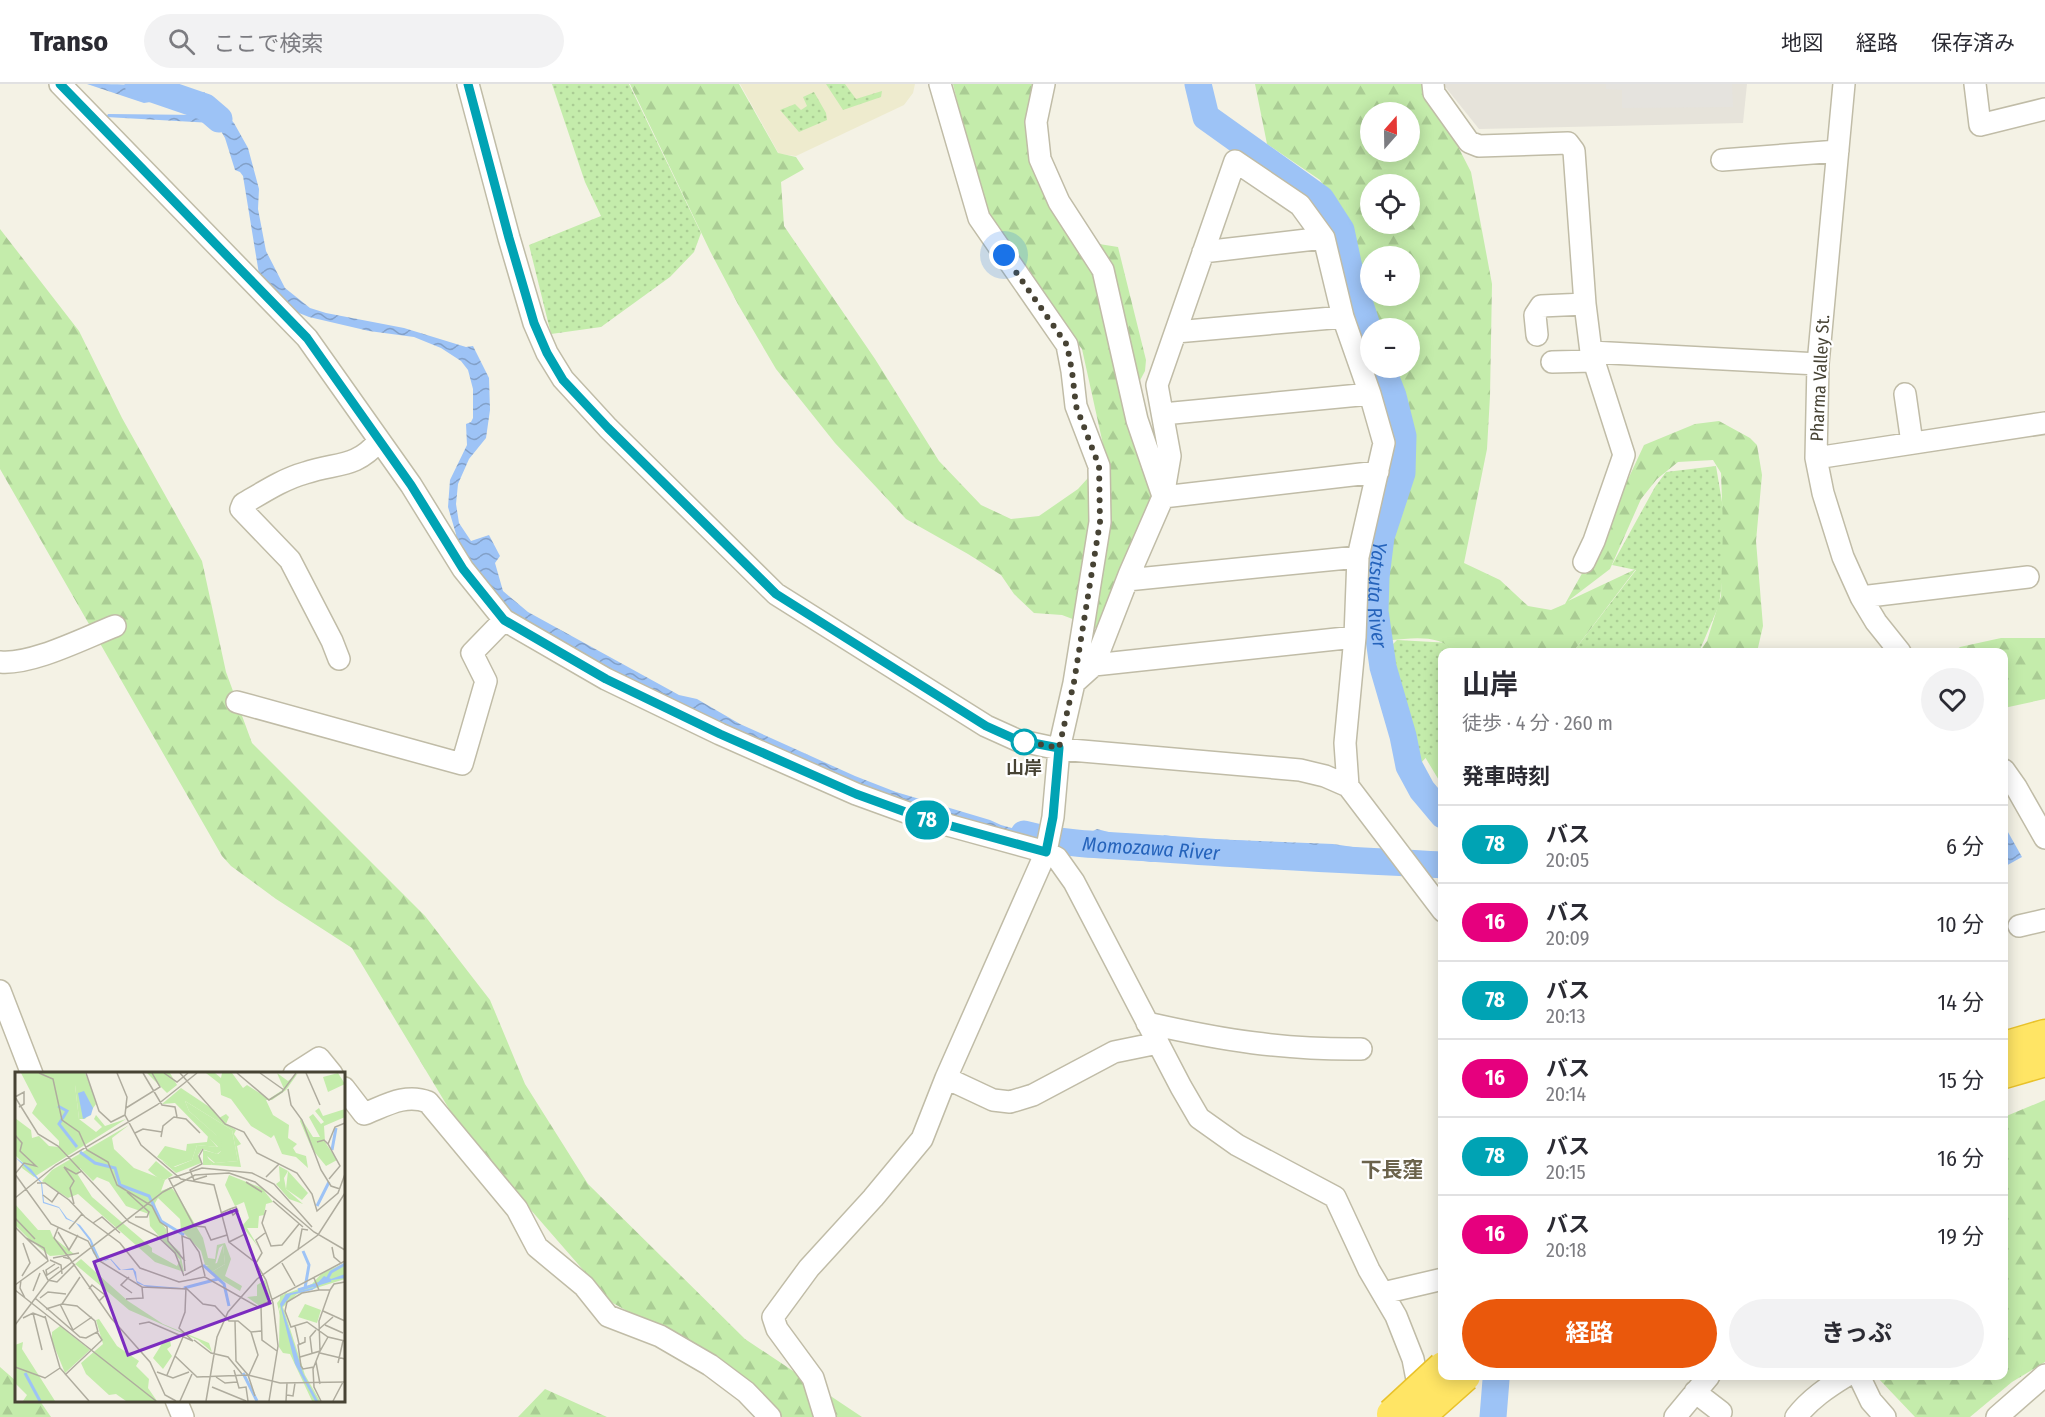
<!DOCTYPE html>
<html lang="ja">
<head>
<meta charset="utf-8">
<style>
  body { margin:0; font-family:"Fira Sans Condensed","Noto Sans JP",sans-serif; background:#f2f2f3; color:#2b2b33; height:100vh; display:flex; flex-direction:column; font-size:22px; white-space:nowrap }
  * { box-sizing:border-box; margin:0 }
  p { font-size:20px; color:#7c7c81 }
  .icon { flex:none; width:33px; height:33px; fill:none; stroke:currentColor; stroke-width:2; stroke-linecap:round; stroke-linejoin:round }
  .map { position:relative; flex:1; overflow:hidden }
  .sheet { position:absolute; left:1438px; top:564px; width:570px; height:732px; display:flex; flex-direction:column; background:#fff; border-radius:12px; box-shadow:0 3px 15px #0003 }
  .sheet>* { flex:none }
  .badge { padding:0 12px; border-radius:20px; font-size:21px; line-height:39px }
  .needle { width:39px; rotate:20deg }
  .controls { position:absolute; left:1360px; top:18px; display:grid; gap:12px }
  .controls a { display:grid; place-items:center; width:60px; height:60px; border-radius:50%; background:#fff; box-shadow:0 3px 15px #0003; font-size:30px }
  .you { position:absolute; width:30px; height:30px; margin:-15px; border:4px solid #fff; border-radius:50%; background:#1a73e8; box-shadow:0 0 0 9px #1a73e833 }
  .map>.badge { position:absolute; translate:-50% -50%; box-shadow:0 0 0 3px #fff }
  h2 { padding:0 24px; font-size:22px; line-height:54px }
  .round { display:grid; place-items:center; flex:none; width:63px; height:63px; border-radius:32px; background:#f2f2f3 }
  .headline { display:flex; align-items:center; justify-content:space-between; height:102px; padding:0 24px }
  h1 { font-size:28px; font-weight:700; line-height:45px }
  .button { display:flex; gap:12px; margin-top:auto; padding:12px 24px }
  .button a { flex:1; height:69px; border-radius:36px; background:#ea580c; color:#fff; font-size:24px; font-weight:700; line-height:69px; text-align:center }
  .button a+a { background:#f2f2f3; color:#2b2b33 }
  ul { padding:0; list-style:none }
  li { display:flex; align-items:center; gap:18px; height:78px; padding:0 24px; border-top:2px solid #e1e1e2 }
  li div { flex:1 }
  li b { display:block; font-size:22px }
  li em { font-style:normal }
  li .badge { min-width:66px; font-weight:700; text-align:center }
  header { display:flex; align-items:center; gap:36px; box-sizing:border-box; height:84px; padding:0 30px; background:#fff; border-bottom:2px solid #e1e1e2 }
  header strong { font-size:28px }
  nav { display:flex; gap:33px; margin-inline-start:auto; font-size:21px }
  .search { width:420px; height:54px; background:#f2f2f3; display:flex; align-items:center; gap:15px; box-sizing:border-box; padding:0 21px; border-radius:33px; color:#7c7c81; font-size:22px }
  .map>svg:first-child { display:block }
  .industrial { fill:#e6e3da }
  .education { fill:#eeebce }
  .grass { fill:url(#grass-dots) }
  .forest { fill:url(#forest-firs); fill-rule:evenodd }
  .parking { fill:#e5e3de }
  .water { fill:url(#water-waves) }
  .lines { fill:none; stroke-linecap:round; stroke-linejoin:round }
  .river { stroke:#9dc3f6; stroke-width:27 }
  .minor-casing { stroke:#c0bca7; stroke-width:24 }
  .highway-casing { stroke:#e9c22a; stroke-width:33 }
  .minor { stroke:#fff; stroke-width:21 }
  .highway { stroke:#ffe565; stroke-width:30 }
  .highway-bridge-casing { stroke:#e9c22a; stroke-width:33; stroke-linecap:butt }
  .highway-bridge { stroke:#ffe565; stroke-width:30 }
  .line-casing { stroke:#fff; stroke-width:14 }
  .line { stroke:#00a3b4; stroke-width:9 }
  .walk { stroke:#474334; stroke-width:6; stroke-dasharray:0 10.8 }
  .stop-dot { fill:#fff; stroke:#00a3b4; stroke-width:3 }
  .labels { text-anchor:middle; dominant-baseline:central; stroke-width:4.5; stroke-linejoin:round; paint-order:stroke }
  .street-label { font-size:18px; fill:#474334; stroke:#fff }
  .stop-label { font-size:18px; font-weight:bold; fill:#474334; stroke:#fff }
  .water-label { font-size:20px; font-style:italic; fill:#2563bb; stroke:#fff }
  .quarter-label { font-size:21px; font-weight:bold; fill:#6b634b; stroke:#fff }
  .inset-river { fill:none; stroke:#9dc3f6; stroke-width:3 }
  .inset-road { fill:none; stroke:#afac9e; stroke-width:1.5 }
  .view { fill:#7b2cbf; fill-opacity:0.15; stroke:#7b2cbf; stroke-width:3 }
  .inset-edge { fill:none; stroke:#474334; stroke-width:3 }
</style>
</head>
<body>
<header>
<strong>Transo</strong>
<div class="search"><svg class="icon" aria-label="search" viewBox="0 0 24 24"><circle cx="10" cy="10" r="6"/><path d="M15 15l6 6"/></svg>ここで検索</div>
<nav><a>地図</a><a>経路</a><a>保存済み</a></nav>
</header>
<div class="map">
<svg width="2045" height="1333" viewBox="0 0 2045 1333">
  <defs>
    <pattern id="grass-dots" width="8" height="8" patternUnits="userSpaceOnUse" patternTransform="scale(1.5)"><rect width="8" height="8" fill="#c4ecab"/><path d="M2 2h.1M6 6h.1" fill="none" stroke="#aacc94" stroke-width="1.8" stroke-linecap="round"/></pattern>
    <pattern id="forest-firs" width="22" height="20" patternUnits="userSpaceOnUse" patternTransform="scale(1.5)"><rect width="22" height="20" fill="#c4ecab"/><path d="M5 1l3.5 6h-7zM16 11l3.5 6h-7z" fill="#aacc94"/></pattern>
    <pattern id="water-waves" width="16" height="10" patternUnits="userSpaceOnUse" patternTransform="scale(1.5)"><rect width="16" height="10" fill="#9dc3f6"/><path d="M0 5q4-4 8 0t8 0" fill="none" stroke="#82a0c8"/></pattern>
  </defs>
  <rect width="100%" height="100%" fill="#f4f2e5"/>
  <!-- industrial -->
  <path class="industrial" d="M1443,0H1747L1743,39L1479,45Z"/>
  <!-- education -->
  <path class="education" d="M740,0H915L913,9L904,21L796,72L779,70Z"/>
  <!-- grass -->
  <path class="grass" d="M552,0H629L701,149L694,168L670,193L601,243L551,250L529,161L601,132L585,98Z
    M826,0H845L856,15L882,7L881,13L843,26Z
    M814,8L826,29L827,36L799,48L780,26L795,20L801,26L807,22L803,13Z
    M1716,382L1728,454L1719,521L1699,568H1573L1636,486L1612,481L1655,403L1666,388Z
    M1397,556L1451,559L1459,568H1443V655L1420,680L1402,621L1390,563Z"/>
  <!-- forest -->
  <path class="forest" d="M630,0H739L778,69L796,73L804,85L781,98L784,142L875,275L939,377L981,421L1011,435L1039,432L1078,405L1106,374L1082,265L1016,181L984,125L978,105L953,0H1035L1032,10L1074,156L1118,163L1146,276L1145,287L1129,317L1154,416L1099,545L1062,531L1034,529L1014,510L1001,491L968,470L906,435L835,359L776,285L739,222L710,167Z
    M1255,0H1426L1471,88L1492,200L1490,312L1487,365L1464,479L1500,496L1528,522L1551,526L1565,520L1595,466L1644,361L1695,340L1719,337L1750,354L1757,361L1762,391L1756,457L1763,542L1757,568H1699L1707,557L1721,512L1723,443L1721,389L1713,376L1678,378L1657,395L1641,415L1610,485L1568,517L1636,485L1573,568H1454C1442,550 1411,554 1392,556L1385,541L1377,486L1413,362L1388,284H1410V244H1376L1347,142L1320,96L1267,60ZM1371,28H1410V68H1371ZM1371,100H1410V140H1371ZM1371,172H1410V212H1371Z
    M0,145L79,247L122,334L202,477L226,588L252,659L425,832L490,916L525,1000L588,1100L745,1255L862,1333H774L728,1283L611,1218L463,1048L352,864L276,815L231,782L222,772L0,385Z
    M2001,554H2045V615L2004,624V568H1953L1960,563Z
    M1443,654V703L1425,673Z
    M2045,1016V1278L2012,1298L1970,1333H1915L1876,1292H2004V1033Z
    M0,1283L16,1297V1316L40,1317L51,1333H0Z
    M545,1305L607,1333H518Z"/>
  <!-- parking -->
  <path class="parking" d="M1606,0H1732L1733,23L1622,24V6L1606,5Z"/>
  <!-- water -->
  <path class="water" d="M87,0C102,0 121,0 134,1C160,8 178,27 204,8L234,39L248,64L259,105L258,125L266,167L285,204L310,224L326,229L404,244L466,263L473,262L489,294L490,326L486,354L469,375L458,400L456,420L459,439L471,457L489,451L500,472L495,479L503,507L528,528L679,611L697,615L740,640L855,692L896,708L990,736L1001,741L1084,764L1143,769L1121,756L1093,747L1097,745L1154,760L1159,758L1164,751L1184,754L1333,760L1386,768L1388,772L1341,765L1246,762L1213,773L1151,778L1075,768L1002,750L871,710L654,608L556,558L505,527L457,462L456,450L448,423L450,396L467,361L466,340L471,338L473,334V305L468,286L461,277L441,264L414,253L369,247L309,233L294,227L259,190L243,92L240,88L235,86L225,54L218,42L212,39L106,33L108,30L202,31L163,16L144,19Z
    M2004,741L2022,773L2004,783Z"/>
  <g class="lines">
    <!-- river -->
    <g class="river">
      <path d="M138,0L205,23L219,35"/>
      <path d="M1198,0L1206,33L1321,115L1341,146L1351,193L1371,254"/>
      <path id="s1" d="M1382,284L1393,312L1403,352L1402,389L1381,453L1376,493L1375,527L1383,583L1403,652L1409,682L1422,706L1443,731"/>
      <path id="s2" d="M1024,750C1069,762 1118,761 1164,765C1257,772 1350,776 1443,781"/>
      <path d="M1493,1333L1496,1296"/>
    </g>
    <defs>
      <path id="minor" d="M60,0L307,254L411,401L463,485L504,536L606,595L720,650L856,710L922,734L1046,768L1057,774L1074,798L1181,1003L1199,1034L1237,1061L1335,1113L1369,1186L1396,1232L1413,1275L1421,1316
        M468,0L509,154L534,239L547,269L563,295L608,344L776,510L986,642L1017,656L1059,665L1300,686L1325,692L1348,702L1443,827
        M940,0L979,134L1067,261L1072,287L1076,322L1099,382L1100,438L1074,599
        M1044,0L1036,38L1040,75L1059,118L1103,186L1137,336L1162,409
        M1433,0L1434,9L1469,58L1479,62L1568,59L1574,67L1585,220L1591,268L1818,280
        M1844,0L1818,280L1816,374L1823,409L1843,473L1861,513L1876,538L1900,568
        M1975,0L1980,41L2045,25
        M1722,76L1838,67
        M1203,168L1324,154
        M1176,248L1343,233
        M1537,251L1535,231L1541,222L1585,220
        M1552,278L1593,277
        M1905,310L1912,359
        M1163,330L1370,310
        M1816,374L2045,339
        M1163,413L1378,388
        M1584,478L1594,457L1624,371L1591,268
        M1127,496L1358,473
        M1861,513L2028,493
        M339,575L332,557L290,476L241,425L243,420C262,409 283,395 305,389C337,378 355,385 379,357
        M0,578C32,581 84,554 115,542
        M1094,581L1355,553
        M237,618L462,680L486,597L472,569L504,536
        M2004,686L2016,703L2045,754
        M2019,842L2045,836
        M0,907L32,990
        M1147,939C1222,956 1283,966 1361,965
        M294,990L319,974L332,990
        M946,994L993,1016L1010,1018L1033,1011L1114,968L1158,959
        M344,1004L364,1030C385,1022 405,1009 428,1018L517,1125L537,1163L584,1202L608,1232L660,1252L710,1281L746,1308L770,1333
        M1383,1209L1443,1195
        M1859,1292L1871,1317L1885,1333
        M1695,1308L1721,1328
        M176,1316L183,1333
        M825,1333L813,1294L777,1245L773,1233L809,1184L873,1114L922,1055L946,994L1046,768L1053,733L1059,665L1074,599L1094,581L1129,491L1163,413L1170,372L1157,301L1235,77L1300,121L1324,154L1343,233L1370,310L1384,359L1358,473L1355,553L1345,659L1348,702
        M1675,1333L1709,1292
        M1796,1333C1810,1315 1828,1303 1846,1292
        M1997,1333L2045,1291"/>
      <path id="highway" d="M2004,963L2045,951
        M2004,989L2045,977"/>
    </defs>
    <!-- minor casing -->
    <use href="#minor" class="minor-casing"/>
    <!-- highway casing -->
    <use href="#highway" class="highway-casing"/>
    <!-- minor -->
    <use href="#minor" class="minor"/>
    <!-- highway -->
    <use href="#highway" class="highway"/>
    <defs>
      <path id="highway-bridge" d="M1392,1330L1443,1283
        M1420,1332L1465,1292"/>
    </defs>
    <!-- highway-bridge casing -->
    <use href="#highway-bridge" class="highway-bridge-casing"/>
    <!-- highway-bridge -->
    <use href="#highway-bridge" class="highway-bridge"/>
  </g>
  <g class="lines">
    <defs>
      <path id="line" d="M60,0L307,254L411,401L463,485L504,536L606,595L720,650L856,710L922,734L1046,768L1053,733L1059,664L1017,656L986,642L776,510L608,344L563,296L547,269L534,239L509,154L468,0"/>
    </defs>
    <!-- line casing -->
    <use href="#line" class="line-casing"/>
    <!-- line -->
    <use href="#line" class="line"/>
    <!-- walk -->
    <path class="walk" d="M1004,171L1067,261L1072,287L1076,322L1099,382L1100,438L1074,598L1059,664L1017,656L1024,658"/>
  </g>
  <!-- markers -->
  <circle class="stop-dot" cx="1024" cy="658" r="12"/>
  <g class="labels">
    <!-- street labels -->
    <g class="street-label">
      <text transform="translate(1820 294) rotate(-87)">Pharma Valley St.</text>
    </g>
    <!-- stop labels -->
    <g class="stop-label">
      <text x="1024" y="684">山岸</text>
    </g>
    <!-- water labels -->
    <g class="water-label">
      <text stroke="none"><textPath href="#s1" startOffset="234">Yatsuta River</textPath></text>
      <text stroke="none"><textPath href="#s2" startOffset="128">Momozawa River</textPath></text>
    </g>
    <!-- quarter labels -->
    <g class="quarter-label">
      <text x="1392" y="1086">下長窪</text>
    </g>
  </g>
  <!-- overview -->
  <g transform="translate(15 988)">
    <rect width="330" height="330" fill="#f4f2e5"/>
    <path d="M323,1L330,12L313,20L308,5ZM60,13H75L81,32L70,47H64ZM170,29L217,58L223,89L200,91L192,84L197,93H188V78L203,82L206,79L201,63L174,39ZM193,64L202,75L182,73L177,88L158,95L142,85L150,74L171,79L172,72L192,70ZM141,89L158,103L150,108L143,106L133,98ZM273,99L293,121L287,128L271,117ZM0,132L23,158H35L38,165L59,182L35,184L14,167L0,153ZM208,173L210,192L195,201L190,194L202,191ZM330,191V207L282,222L268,235L290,303L305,329H297L275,282L268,281L264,275L265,224L297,212L307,201ZM45,254L75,278L50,301L37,269V260Z" fill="#c4ecab"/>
    <path d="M6,1H70L75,13H60L64,47L81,60L87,55L79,47L81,43L90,54L111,47L19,105L7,96L8,91L0,83V46L16,58L17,66L24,64L34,74L44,75V69L17,41L22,32ZM132,1H155L162,13L152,21ZM191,1H200L206,6L207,1H217L228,16L232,13L254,27L269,17L262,1L273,9L283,1L271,18L257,28H251L258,43L274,53L273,66L282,72L278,76L281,81L291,84L293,96L281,85L267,82L259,63L256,66L236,54L216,27L206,23L205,12ZM166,16L199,38L204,46L211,42L214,45L211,52L221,58L219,62L226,72L222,74L226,95L197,93L191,85L199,91L223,89L217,58L170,29L174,39L207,68L206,79L202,82L187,77L183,83L186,91L161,101L146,88L160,95L177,88L182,73L203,75L160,31L147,32ZM304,36L308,44L330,37V45L309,54L310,70L322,88L311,94L297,77L285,49L286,46L298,65H305L294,45L298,42L306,52L309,50L300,39ZM114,53L97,66L99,77L119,96L150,108L146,119L156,115L164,125L188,166L193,186L200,187L202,173L210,171L216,187L210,204L227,214L225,219L195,201L210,192L208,173L204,176L200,193H190L186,179L166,158L165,147L143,126L140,131L142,145L151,157L153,169L165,180L169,200L140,190L63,122L53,126L27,109L37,98ZM65,96L78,109L82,105L94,110L111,134L134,142L135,154L165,188L162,194L137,180V176L77,125L63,103ZM264,94L273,99L269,106L271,117L288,132L274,127L261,112L265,109ZM214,103L247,116L258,130L251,132L249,143L244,144L243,156H232L244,176L227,154L234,146L229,130L220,134L210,113ZM66,187L113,229L148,252L194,271L197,280L183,268L114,238L60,192ZM250,208L255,225L246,235L232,225L242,224V213ZM273,218L264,237L277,277L274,281L268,279L272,273L266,272L271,269L262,231ZM84,247L102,274L124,289L121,294L134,307L133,316L142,329H111L101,322L94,323L71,302L66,291L88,272L81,248ZM150,267H155L156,274L152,277L157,284L148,297L138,286ZM8,270L7,277L40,329H8L12,323L0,311V273Z" fill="#c4ecab" fill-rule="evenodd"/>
    <path d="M290,232L306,238L302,251L283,245Z" fill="#c4ecab"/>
    <path d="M69,19L78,36L76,43L68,47L63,21ZM0,85L16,97L27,111L29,130L44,135L52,146L65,153L76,167L85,187H96L106,198L118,196L121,200L122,209L129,213L167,216L195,209L167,217L132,215L122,211L118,198H104L95,187L87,190L92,187L85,188L78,181L75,169L61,151L51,147L44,136L28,131L26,111ZM330,202V206L311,209L297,218L276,223L267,235L288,301L303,329H300L280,292L265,232L271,222L298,216L309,204L316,207Z" fill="#9dc3f6"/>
    <path class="inset-river" d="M43,34L52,39L44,52L62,75M317,78L321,56M65,80L80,91L100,96L105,113L134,124L146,149L169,163M302,134L314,110M288,179L294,193L290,216M188,193L209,212L214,234M311,209L316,200L330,192M169,216L203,207M283,218L316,208M10,301L25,329M228,301L242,329"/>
    <path class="inset-road" d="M24,1L38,7L47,48L64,60L72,78L93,90L102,113L137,134L145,150L152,155L153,169L170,189M71,1L84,39L96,50L110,43M102,1L112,25L110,43L126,73L166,107L199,113L214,170L241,191L251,208L258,231L263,274L254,329M128,1L147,33L160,35L162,45M149,1L162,10L173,1M165,1L210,52L229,60L242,81L282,101L297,122L302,139L323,121L330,102M222,1L254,28L267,20L281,1M245,1L269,18M291,1L305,33M273,17L276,33L287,48L306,98L316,114L325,117M0,25L23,62L43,74L114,150L142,164L160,181L169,204M0,25L9,20V32L4,35M111,36L145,15L137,1M120,61L128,57L147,60M0,63L7,71L5,79L21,94L9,91L0,102M146,65L148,54L159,45L171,47L185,61M302,70L309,68L313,72L325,94L314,107M313,72L320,55L330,51M188,77L184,84L187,92L175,98L179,108L192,104M0,102L36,152L73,169L83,188L127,215L172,217L188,232L200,234L214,249H223L236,260L246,259M251,105L264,92M231,110L247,120M22,111H30L54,128L70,145L105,171L125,196L164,210L190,205L243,235L330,189M112,120L134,140L132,145H120M28,123L37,130L44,120M0,126L41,93L142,33L182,1M258,129L288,155M59,132L55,116L59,109L49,95L61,102L67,99M251,138L247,151L256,174L267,173L284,152M206,141L215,137L221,135L223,139L218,143L215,137M0,146L20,167M78,151L87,145L105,161M0,155L32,187M43,156L39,166L55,187L48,185M54,157L67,142M43,160L54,178L63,163M212,163L196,168L190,155L179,154L154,107L187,96L237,101L259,112L297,155M214,170L230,162L232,166M317,175L319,185L326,191M283,178L287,157L293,158M38,186L64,181M55,187L96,246L135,290L150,323L161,329M35,188L46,193L47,202M241,191L247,181L241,168L250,161M267,191L280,214M40,192L31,198L32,203L44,195M28,198L33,208L42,210L60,192M170,199L167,164L175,167L184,180L190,204M170,203L187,194M7,204L15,191L8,171M114,205L106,213L117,221M299,206L304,218H315L304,249L305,279L298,297L299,315L306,329M6,208L5,216L10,226M0,213L33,189L29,176L11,166M74,217L77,213L90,223L84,229M0,218L141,329M304,218L287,221L272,230L270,239L276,255L292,250L313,265L330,269M315,218L319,212L330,210M18,219L25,201M20,226L65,265L71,266L82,260L87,268L50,303M25,226L33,220L51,222M111,227L128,226L127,215M45,232L58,258M47,232L65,205M246,235L247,268L262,279M31,237L47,232L62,234L80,249L83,260M308,239L330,249M18,241L27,278M30,244L45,296L74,329M8,246L18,241L31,246M220,249L221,289L233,303L240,324M124,252L134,250L178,269L164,256L170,240L171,215M0,253L34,208L148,120L180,103L214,101L240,110L299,160L330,178M310,253L328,261M280,254L284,272M58,258L77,245M303,258L318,245M290,265V270L283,273L286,294L288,297L299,295M179,268L196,281L213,285L227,302M297,281L295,265L301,258M305,281L330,287M160,284L182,305L233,303L265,311L330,310M285,285L305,279L313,265M301,290L305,312M323,291L328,269M0,295L30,306L45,296M219,298L224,316L231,315L233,329M142,300L158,306L174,300M152,303L168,265M234,303L243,283L236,260M201,305L210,311L222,310M197,315L231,329M272,323L278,324L280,311M165,329L177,302M191,329L202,265L213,240L242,207L303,163L330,121M271,329L272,311M318,329L328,310"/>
    <path class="view" d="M221,138L255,231L113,283L79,190Z"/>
    <rect width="330" height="330" class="inset-edge"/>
  </g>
</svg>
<div class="controls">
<a><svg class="needle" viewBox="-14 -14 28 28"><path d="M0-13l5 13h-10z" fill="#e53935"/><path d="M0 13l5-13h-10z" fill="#7c7c81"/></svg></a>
<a><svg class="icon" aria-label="locate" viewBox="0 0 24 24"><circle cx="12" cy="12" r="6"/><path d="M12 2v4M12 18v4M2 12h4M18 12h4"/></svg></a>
<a>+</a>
<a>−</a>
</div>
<div class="you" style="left:1004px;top:171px"></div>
<b class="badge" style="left:927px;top:736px;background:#00a3b4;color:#fff">78</b>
<section class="sheet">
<div class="headline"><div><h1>山岸</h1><p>徒歩 · 4 分 · 260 m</p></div><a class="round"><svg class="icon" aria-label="heart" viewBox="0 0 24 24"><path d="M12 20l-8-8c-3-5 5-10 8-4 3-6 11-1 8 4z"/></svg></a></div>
<h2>発車時刻</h2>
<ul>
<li><span class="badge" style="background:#00a3b4;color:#fff">78</span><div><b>バス</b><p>20:05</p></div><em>6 分</em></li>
<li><span class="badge" style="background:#e6007e;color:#fff">16</span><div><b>バス</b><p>20:09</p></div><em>10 分</em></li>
<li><span class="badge" style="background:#00a3b4;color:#fff">78</span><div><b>バス</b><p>20:13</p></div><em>14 分</em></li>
<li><span class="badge" style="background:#e6007e;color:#fff">16</span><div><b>バス</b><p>20:14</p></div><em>15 分</em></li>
<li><span class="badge" style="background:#00a3b4;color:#fff">78</span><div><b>バス</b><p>20:15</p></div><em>16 分</em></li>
<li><span class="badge" style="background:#e6007e;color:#fff">16</span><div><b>バス</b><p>20:18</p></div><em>19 分</em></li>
</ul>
<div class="button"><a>経路</a><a>きっぷ</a></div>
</section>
</div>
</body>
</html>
